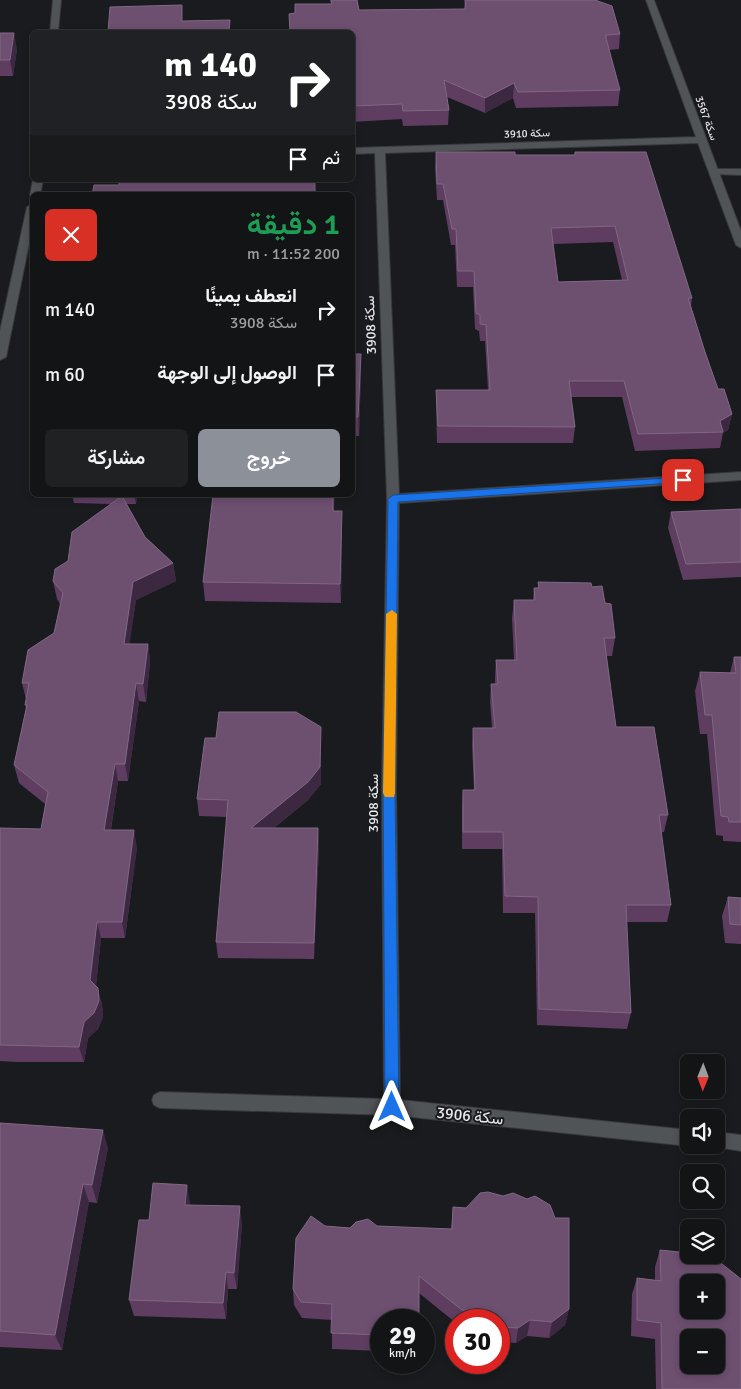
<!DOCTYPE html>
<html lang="ar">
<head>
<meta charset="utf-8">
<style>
	:root { --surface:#131416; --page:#202123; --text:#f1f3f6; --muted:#9d9ea1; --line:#323335; --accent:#8c9099 }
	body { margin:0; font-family:Signika,Vazirmatn,sans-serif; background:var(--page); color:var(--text); direction:rtl; height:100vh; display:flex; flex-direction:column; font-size:19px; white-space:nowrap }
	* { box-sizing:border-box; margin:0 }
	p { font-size:16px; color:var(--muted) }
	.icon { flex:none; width:28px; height:28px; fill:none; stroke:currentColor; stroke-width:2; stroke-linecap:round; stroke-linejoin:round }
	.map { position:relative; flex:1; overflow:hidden; direction:ltr }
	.side { position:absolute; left:30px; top:192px; width:325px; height:305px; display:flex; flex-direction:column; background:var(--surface); border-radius:8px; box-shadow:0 2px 8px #0003,0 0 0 1px var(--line); direction:rtl }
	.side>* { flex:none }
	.guide { position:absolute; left:30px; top:30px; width:325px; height:152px; border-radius:8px; box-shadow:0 2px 8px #0003,0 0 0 1px var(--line); direction:rtl; background:#202124; color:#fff; overflow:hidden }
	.needle { width:32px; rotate:181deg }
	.controls { position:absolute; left:680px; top:1054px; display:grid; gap:10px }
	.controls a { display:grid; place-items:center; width:45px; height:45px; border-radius:8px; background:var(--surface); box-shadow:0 2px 8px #0003,0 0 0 1px var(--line); font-size:25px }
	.speed { position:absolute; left:370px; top:1309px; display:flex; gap:10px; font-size:25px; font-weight:700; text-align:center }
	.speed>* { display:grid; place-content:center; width:65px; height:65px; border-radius:50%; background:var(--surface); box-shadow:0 2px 8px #0003,0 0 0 1px var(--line); line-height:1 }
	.speed small { font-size:12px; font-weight:400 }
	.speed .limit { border:8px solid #d22; background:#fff; color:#111 }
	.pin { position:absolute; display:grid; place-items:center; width:42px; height:42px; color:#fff; margin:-21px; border-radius:10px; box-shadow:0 2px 8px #0006 }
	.me { position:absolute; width:55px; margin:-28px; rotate:0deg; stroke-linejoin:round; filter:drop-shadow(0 0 4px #0008) }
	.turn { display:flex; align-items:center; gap:18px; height:105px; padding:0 15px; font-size:22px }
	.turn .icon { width:65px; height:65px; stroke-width:2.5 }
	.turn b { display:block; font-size:35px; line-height:42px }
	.then { display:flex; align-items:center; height:48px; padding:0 15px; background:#0003; gap:10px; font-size:19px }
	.round { display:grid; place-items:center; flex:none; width:52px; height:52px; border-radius:8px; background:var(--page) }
	.head { display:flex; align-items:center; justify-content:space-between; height:85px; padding:0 15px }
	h1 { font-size:30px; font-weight:600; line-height:38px; color:#1e9e55 }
	.cta { display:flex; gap:10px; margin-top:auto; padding:10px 15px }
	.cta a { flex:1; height:58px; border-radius:8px; background:var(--accent); color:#fff; font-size:20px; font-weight:600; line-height:58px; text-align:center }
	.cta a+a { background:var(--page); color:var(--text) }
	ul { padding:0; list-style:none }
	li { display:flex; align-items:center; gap:15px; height:65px; padding:0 15px }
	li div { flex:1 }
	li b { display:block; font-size:19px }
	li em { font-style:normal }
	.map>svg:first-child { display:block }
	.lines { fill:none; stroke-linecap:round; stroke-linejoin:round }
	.service-casing { stroke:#37383a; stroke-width:2 }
	.minor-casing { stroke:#37383a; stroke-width:2 }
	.service { fill:#515457; fill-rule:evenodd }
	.minor { fill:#515457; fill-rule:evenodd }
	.wall { fill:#5e3d61; fill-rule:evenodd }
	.shaded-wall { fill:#3c2840 }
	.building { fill:#6d4f70; stroke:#806884; fill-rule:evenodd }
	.route { fill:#1a73e8; stroke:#114b97 }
	.slow { fill:#f59e0b }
	.labels { text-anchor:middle; stroke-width:4; stroke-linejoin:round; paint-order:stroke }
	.far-street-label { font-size:11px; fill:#e8e9ec; stroke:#191b1e }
	.street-label { font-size:14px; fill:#e8e9ec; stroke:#191b1e }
	.near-street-label { font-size:16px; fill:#e8e9ec; stroke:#191b1e }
</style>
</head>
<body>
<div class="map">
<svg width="741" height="1389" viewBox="0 0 741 1389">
	<rect width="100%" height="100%" fill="#191b1e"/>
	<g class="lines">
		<defs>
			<path id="service" d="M714,169H741V175L711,174L709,172Z"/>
			<g id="minor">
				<path d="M53,0H61L58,32H50Z"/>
				<path d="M646,0H654L741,231V248L736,245L698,143L385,153L399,494L741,472V480L399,503L396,788L400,1100L689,1130V1145H691L689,1146L392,1115L160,1108L154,1105L152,1100L154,1095L160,1092L384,1099L382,788L387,499L375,153L352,154V148L696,137Z"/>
				<path d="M33,180H43L40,195H32V197L30,195Z"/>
				<path d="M32,204V229L6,357L0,360V331L27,207Z"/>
				<path d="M716,1132L741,1135V1151L710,1146L716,1145Z"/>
			</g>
		</defs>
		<use href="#service" class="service-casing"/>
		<use href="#minor" class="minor-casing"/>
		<use href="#service" class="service"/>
		<use href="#minor" class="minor"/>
	</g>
	<g class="wall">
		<path d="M330,0H357L359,10L464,9L465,0L620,34L619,49L609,50L620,90L618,106L516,108L513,98L485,113L447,97L449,110L448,125L403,126L402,119L352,122V32H290L289,14L295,13L331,4Z"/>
		<path d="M0,33L17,49L13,76H0Z"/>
		<path d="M436,152L515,155H574L575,152L692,298L691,306L705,352L718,389L732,414L728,430L723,433L720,448L635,451L622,397H571L575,427L573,443H437L436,406V390H488L485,341H480L479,331L475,329L473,287H457L455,245H451L443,200H437L435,168ZM613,242L622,280L558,282L553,244Z"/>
		<path d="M352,354L361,373L359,436H352Z"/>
		<path d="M72,495H137L136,504H126L145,537L173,563L176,581L136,600L129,644H148L150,662L146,702L139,701L128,781H118L111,830L137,847L125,938H101L96,986L102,1004L103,1017L98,1029L88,1038L84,1062H16L0,1061V828L41,829L45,804L19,783L14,765L26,708L25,705L26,699L22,683L54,633L60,604L57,599L53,581L111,504L74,503Z"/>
		<path d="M741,509V577L683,580L668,528L671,512Z"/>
		<path d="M334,511L342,530L341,603L205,601L203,582Z"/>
		<path d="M538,582L592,587L605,603L615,638L612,656H606L616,727L668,815L664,832H661L671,905L667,922H626L631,1013L627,1029L537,1025L535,913H503L502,849H462V807L463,790H474L472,745L473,728H492L490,702L491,684H495V677L496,660H514L512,618L514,600H533L534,588H538Z"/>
		<path d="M734,657H741V842L723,841V836L716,835L707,734H700L695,691L700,672L730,673Z"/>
		<path d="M321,727V784L308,800L274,828H318L319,846L314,959L218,958L216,942L227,817L199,816L197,799Z"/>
		<path d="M728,897L741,898V944L725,943L722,916Z"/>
		<path d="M0,1123L108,1148L97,1203L89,1202L62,1350L0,1347Z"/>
		<path d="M190,1202V1205L242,1223L237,1289H228L226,1319L134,1316L129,1300L149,1220Z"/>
		<path d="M453,1207L466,1208L569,1309L565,1325L549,1338L527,1336L516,1343L499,1342V1320H456V1323L419,1293L381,1320V1351L332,1349V1320L302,1318L294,1305L293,1289L325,1226L350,1228L377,1226L451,1229Z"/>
		<path d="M660,1250L741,1389H656L655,1339L631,1336L632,1294L637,1278L655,1280V1267Z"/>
	</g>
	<g class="shaded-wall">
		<path d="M14,33L17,49L13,76L10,60Z"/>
		<path d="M514,83L513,98L485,113V98Z"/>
		<path d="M361,354V373L359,436L358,417Z"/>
		<path d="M732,414L728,430L723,433V432L720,421Z"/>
		<path d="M134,495H137L136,504Z"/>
		<path d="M333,495H335L333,530Z"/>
		<path d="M342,511V530L341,603L340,584Z"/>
		<path d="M173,563L176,581L136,600L127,662L124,644L133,582Z"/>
		<path d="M148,644L150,662L146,702L143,684Z"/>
		<path d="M136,683L139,701L128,781L125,764Z"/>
		<path d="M321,727V784L308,800L253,845L251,828Z"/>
		<path d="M115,764L118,781L108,847L104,830Z"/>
		<path d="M318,828L319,846L314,959V943Z"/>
		<path d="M134,830L137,847L125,938L122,922Z"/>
		<path d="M97,922L101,938L95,996L90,980Z"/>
		<path d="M98,988L102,1004L103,1017L98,1029L88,1038L84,1062L79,1047L84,1022Z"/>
		<path d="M103,1130L108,1148L97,1203L92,1185Z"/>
		<path d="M83,1184L89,1202L62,1350L55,1335Z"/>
		<path d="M187,1185L190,1202L189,1222L185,1205Z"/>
		<path d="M240,1206L242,1223L237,1289L234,1273Z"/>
		<path d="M226,1272L228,1289L226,1319L223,1303Z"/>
		<path d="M569,1309L565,1325L549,1338L552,1322Z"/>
		<path d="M530,1320L527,1336L516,1343L518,1328Z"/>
	</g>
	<g class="building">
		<path d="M331,0H357L359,10L466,9L465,0H595L612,6L620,34L606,35V38L620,90L518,92L514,83L485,98L444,80L449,110L403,111L402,104L352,106V32H290L289,14L295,13V4H332Z"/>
		<path d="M182,5V21L230,20L229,32H108L110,7Z"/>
		<path d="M0,33H14L10,60H0Z"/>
		<path d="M436,152H515V155H575V152H646L692,298H688L705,352L718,389H724L732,414L720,421L723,432L638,434L624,381H569L575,427L438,426L436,390H490L486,325L480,324V315L476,313L474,271H458L456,229H452L443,184H437ZM615,226L628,280L558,282L551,228Z"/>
		<path d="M119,180H315V195H92L94,185H119Z"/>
		<path d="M352,354H361L358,417H352Z"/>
		<path d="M213,495H333V511H342L340,584L203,582Z"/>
		<path d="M122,496L145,537L173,563L133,582L124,644H148L143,684L136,683L125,764H115L104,830H134L122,922H97L90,980L98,988L99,1001L94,1013L84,1022L79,1047L0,1045V828L41,829L48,792L14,765L27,705H25L29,683H22L28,650L54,633L63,593L53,581L55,569L68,561L72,532Z"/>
		<path d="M741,509V562L686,564L671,512Z"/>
		<path d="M538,582L591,583L592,587L602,586L605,603L611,604L615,638H604L616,727H654L668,815H659L671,905H626L631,1013L539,1009L538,897L505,896L503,832H463V790H475L473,728H495L491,684H498L496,660H517L514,600H535L534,588H539Z"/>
		<path d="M734,657H741V822H729L728,817L721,816L712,715H705L700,672L736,673Z"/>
		<path d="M219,712H296L321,727L320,767L308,782L251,828H318L314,943L216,942L228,800L197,799L205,738H216Z"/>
		<path d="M728,897L741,898V925L730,924Z"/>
		<path d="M0,1123L103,1130L92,1185L83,1184L55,1335L0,1331Z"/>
		<path d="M153,1183L187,1185L185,1205L240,1206L234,1273L226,1272L223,1303L129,1300L139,1220H149Z"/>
		<path d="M488,1192L503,1196L513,1193L527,1199L535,1196L550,1205L555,1218H569V1309L552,1322L530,1320L518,1328L499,1327V1320H490L482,1312L462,1310L419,1276V1320H381V1335L331,1333L332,1304L301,1302L293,1289L296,1238L311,1216L325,1226L350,1228L356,1222L368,1219L377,1226L452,1229L453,1207L466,1208L480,1193Z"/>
		<path d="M660,1250L689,1253V1255L712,1256L741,1279V1389H662L661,1323L637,1320V1278L661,1281ZM689,1282H716V1310H689ZM689,1338H716V1365H689Z"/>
	</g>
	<path class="route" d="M683,477L687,478V482L398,502L395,788L399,1107L397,1112L392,1114L387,1112L385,1107L383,788L388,499L393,495Z"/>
	<path class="slow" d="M392,610L397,614L395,793L394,797H385L383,793L386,614Z"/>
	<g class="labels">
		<g class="far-street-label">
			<text transform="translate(707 118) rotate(70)" y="4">سكة 3567</text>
			<text transform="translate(527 133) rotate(-2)" y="4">سكة 3910</text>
		</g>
		<g class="street-label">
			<text transform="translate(370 325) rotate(-92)" y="5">سكة 3908</text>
			<text transform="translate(373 803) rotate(-90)" y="5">سكة 3908</text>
		</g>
		<g class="near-street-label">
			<text transform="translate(470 1115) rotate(6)" y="6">سكة 3906</text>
		</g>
	</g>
</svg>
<div class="controls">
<a><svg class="needle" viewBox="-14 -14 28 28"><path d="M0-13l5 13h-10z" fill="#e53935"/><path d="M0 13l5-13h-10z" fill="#9d9ea1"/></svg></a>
<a><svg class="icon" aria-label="sound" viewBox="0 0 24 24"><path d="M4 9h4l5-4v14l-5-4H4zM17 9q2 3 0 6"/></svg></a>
<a><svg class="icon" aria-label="search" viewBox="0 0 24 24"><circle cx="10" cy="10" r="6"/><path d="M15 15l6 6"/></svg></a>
<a><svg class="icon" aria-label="layers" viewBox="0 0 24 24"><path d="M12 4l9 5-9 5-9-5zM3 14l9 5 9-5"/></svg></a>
<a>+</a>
<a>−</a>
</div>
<div class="speed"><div>29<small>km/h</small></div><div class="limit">30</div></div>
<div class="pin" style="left:683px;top:480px;background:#d93025"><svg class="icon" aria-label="arrive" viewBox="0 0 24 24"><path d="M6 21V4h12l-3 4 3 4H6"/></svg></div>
<svg class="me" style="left:392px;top:1107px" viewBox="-20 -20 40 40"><path d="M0-17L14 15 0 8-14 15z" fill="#1a73e8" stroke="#fff" stroke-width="4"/></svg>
<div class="guide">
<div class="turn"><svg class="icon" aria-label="right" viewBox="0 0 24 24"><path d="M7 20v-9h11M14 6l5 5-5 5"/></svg><div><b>140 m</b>سكة 3908</div></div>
<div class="then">ثم<svg class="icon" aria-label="arrive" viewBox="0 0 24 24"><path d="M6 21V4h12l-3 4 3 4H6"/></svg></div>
</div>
<section class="side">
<div class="head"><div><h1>1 دقيقة</h1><p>200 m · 11:52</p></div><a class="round" style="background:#d93025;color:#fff"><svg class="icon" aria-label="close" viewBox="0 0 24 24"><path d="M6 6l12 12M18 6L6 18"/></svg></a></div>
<ul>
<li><svg class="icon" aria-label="right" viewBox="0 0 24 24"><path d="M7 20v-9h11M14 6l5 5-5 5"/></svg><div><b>انعطف يمينًا</b><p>سكة 3908</p></div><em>140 m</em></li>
<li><svg class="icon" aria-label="arrive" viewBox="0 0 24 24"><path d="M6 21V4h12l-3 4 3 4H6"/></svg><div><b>الوصول إلى الوجهة</b></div><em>60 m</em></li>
</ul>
<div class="cta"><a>خروج</a><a>مشاركة</a></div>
</section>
</div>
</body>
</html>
